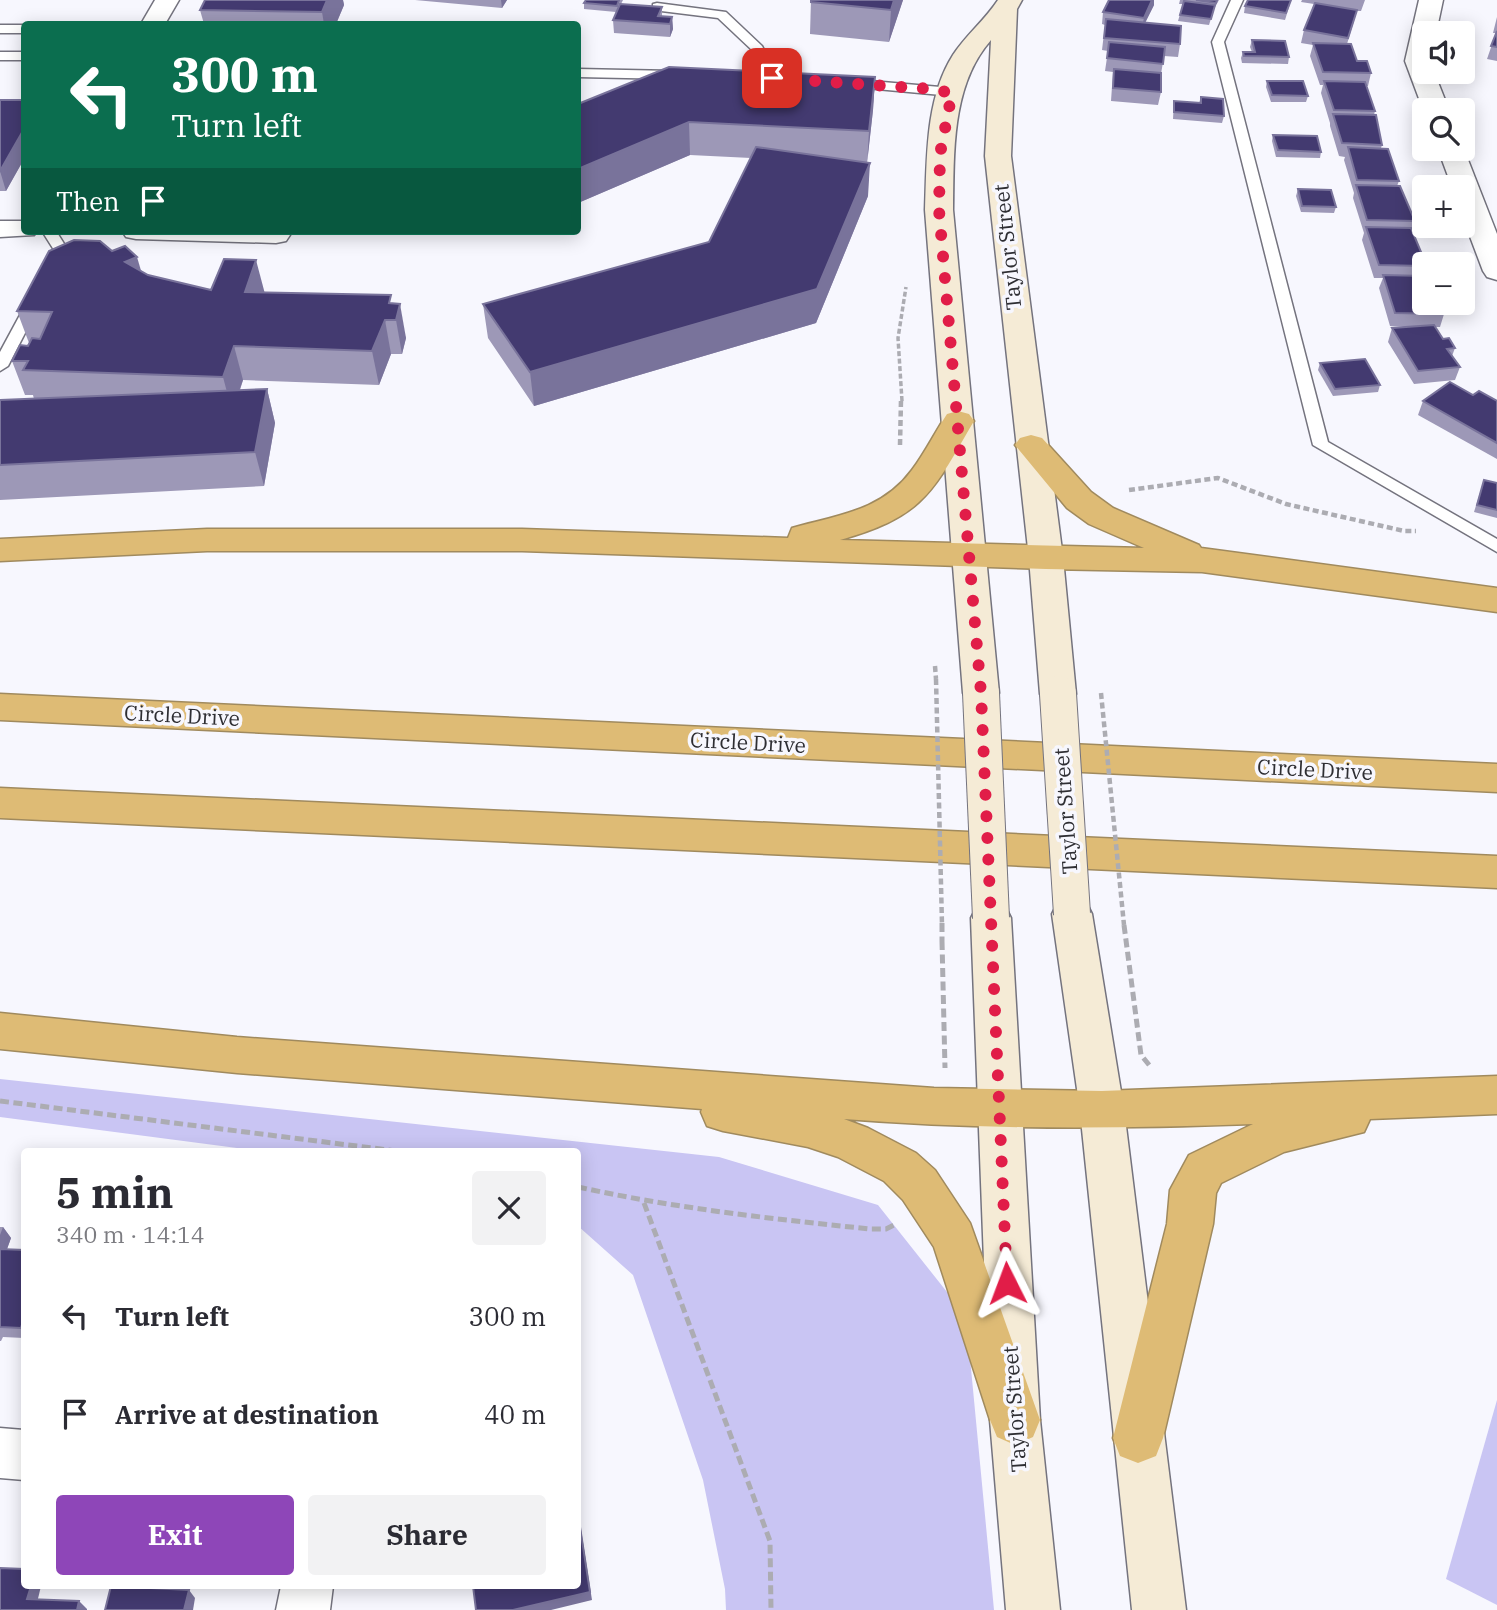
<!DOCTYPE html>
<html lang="en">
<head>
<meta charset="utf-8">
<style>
	:root { --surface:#fff; --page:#f2f2f3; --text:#2b2b33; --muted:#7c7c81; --accent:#8e46b8 }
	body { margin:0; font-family:"IBM Plex Serif",serif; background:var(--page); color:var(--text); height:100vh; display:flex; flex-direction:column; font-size:26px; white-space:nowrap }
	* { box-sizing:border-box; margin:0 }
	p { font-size:23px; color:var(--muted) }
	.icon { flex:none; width:38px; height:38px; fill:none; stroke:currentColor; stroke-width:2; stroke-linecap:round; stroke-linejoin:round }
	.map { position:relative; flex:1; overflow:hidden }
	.side { position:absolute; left:21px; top:1148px; width:560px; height:441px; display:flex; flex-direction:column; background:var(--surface); border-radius:7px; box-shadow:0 4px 18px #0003 }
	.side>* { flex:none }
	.hud { position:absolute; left:21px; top:21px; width:560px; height:214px; border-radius:7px; box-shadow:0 4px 18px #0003; background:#0b6e4f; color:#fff; overflow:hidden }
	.fabs { position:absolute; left:1412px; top:21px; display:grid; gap:14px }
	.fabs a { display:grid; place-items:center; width:63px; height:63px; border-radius:7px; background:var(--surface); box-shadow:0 4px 18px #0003; font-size:35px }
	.pin { position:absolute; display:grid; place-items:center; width:60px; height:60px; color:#fff; margin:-30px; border-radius:14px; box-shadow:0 4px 10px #0006 }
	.me { position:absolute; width:77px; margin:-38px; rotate:357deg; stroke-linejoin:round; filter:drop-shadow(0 0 5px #0008) }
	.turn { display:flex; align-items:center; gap:24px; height:147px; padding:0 35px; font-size:32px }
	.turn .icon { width:91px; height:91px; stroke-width:2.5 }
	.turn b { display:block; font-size:49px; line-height:60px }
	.then { display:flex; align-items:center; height:66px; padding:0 35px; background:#0003; gap:14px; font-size:26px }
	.round { display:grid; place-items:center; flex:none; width:74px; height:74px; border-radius:7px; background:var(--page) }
	.headline { display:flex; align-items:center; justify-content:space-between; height:119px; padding:0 35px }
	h1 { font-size:42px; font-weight:700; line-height:52px }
	.action { display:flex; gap:14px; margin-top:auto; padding:14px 35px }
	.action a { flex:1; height:80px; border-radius:7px; background:var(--accent); color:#fff; font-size:28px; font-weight:700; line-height:80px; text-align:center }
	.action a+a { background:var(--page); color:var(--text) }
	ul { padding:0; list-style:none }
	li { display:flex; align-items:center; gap:21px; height:98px; padding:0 35px }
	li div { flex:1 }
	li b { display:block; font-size:26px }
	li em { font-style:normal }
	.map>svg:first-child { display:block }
	.green { fill:#c9c5f3 }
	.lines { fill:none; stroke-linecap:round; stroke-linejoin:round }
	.lane-casing { stroke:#74737e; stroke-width:3 }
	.street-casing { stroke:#74737e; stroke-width:3 }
	.secondary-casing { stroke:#74737e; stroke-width:3 }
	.highway-casing { stroke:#a08a5e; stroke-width:3 }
	.path-far2 { stroke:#acacb2; stroke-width:3.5; stroke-dasharray:5 2.5; stroke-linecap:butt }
	.path-far1 { stroke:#acacb2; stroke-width:4.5; stroke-dasharray:6 3.5; stroke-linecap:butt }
	.path { stroke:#acacb2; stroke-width:5; stroke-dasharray:9 4.5; stroke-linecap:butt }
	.lane { fill:#fff; fill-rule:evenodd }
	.street { fill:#fff; fill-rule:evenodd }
	.secondary { fill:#f5ebd6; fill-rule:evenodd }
	.highway { fill:#debb75; fill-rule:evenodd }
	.secondary-bridge-casing { stroke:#74737e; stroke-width:38; stroke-linecap:butt }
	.path-bridge-far1 { stroke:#acacb2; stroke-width:4.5; stroke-dasharray:6 3.5; stroke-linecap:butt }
	.path-bridge { stroke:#acacb2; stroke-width:5; stroke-dasharray:9 4.5; stroke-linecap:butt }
	.secondary-bridge { stroke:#f5ebd6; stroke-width:36 }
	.wall { fill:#9d98b7 }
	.shaded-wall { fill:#79739b }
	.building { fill:#433a70; stroke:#79739b; stroke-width:2 }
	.route { stroke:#e11d48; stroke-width:12; stroke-dasharray:0 21.6 }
	.labels { text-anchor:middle; stroke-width:7; stroke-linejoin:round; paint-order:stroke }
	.street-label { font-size:21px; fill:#2e2e33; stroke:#f7f7fe }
</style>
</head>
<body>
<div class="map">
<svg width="1497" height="1610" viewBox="0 0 1497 1610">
	<rect width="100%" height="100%" fill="#f7f7fe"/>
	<g class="green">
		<path d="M0,1079L719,1157L878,1205L966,1316L994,1610H726L725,1589L703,1480L633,1275L578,1226V1152L259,1151L0,1117Z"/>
		<path d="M1497,1400V1605L1446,1579Z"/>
	</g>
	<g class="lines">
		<defs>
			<g id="lane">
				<path d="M1231,0H1243L1224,42L1328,442L1497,539V552L1313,445L1212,42Z"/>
				<path d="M657,3L726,12L762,46L778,78L776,81H768L753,51L718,18L653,10V4Z"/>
				<rect x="0" y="25" width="24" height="8"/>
				<rect x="0" y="52" width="24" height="8"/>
				<path d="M578,69L674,71L680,75L674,79L578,77Z"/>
				<path d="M848,79L952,88L958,92L952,96L844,86L842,83Z"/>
				<path d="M42,231H56L68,250L56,272L51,273L44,269L54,250Z"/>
				<path d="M34,298L41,302L8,366L0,371V352L27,302Z"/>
			</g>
			<g id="street">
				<path d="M155,0H179L165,24H141Z"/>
				<path d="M1419,0H1443L1436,33H1424V72H1434L1449,110L1424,112L1405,61Z"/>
				<path d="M1463,147L1497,234V280L1487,277L1483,271L1463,218V187H1452L1438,149Z"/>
				<path d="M0,221H24V231H37L34,235L0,237Z"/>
				<path d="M122,231H287L290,235L286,241L276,243L136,239L126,237Z"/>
				<path d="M0,1428L24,1430V1480L0,1478Z"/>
				<path d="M281,1586H333L330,1610H276Z"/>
			</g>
			<g id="secondary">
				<path d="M998,0H1022L1017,9L1011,156L1063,558L1076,694L1071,703L1058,707L1045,703L1040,694L1029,558L985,156L991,40C951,85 954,153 953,210L999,693L994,702L981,706L968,702L963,693L925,210C927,160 925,99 953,55C966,35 985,20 998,0Z"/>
				<path d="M1072,898L1086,902L1092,914L1124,1110L1186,1610H1132L1080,1110L1052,914L1058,902Z"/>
				<path d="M991,902L1005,906L1011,918L1040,1420L1060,1610H1006L990,1420L971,918L977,906Z"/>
			</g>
			<g id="highway">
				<path d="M958,411L969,414L974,421C932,493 924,516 840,540L1144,548L1089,524L1067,508L1015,445L1020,438L1031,435L1042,438L1091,492L1113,508L1199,545L1201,548L1497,588V612L1202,572L1046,569L522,551H207L0,561V539L207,529H522L788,538L792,528C838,515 882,511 912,470C925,453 935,432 947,414Z"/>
				<path d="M0,694L1497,764V792L0,720Z"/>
				<path d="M0,788L1497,856V888L0,818Z"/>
				<path d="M0,1013L237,1037L934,1088L1102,1091L1497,1076V1114L1370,1119L1364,1132L1284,1152L1221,1183L1216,1193L1213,1224L1163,1438L1156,1456L1138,1463L1120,1456L1113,1438L1167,1224L1170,1190L1189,1155L1253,1124C1116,1129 981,1130 844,1119L868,1128L916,1153L935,1170L970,1223L1040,1420L1033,1437L1015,1445L997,1437L990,1420L934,1247L903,1200L884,1181L838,1157L808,1147L723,1131L707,1126L701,1112L702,1109L237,1073L0,1049Z"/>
			</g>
		</defs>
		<use href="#lane" class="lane-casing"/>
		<use href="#street" class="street-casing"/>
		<use href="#secondary" class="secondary-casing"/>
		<use href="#highway" class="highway-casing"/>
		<path class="path-far2" d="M902,401L898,338L906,287"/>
		<g class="path-far1">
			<path d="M900,445L901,400"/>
			<path d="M1129,490L1218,478L1286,504L1404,531H1416"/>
			<path d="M935,666L936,679"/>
		</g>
		<g class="path">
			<path d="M1124,925L1141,1055L1150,1066"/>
			<path d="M942,941L945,1068"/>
			<path d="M0,1101L404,1152"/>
			<path d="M578,1187C674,1208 772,1219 870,1229H886L894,1225"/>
			<path d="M644,1203L770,1541L771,1610"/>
		</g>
		<use href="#lane" class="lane"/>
		<use href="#street" class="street"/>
		<use href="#secondary" class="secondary"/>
		<use href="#highway" class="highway"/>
		<defs>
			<g id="secondary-bridge">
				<path d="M981,693L991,918"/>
				<path d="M1058,694L1072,914"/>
			</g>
		</defs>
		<use href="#secondary-bridge" class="secondary-bridge-casing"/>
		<g class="path-bridge-far1">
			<path d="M936,679L942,925"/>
			<path d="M1101,693L1124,925"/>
		</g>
		<path class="path-bridge" d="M942,923V941"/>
		<use href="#secondary-bridge" class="secondary-bridge"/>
	</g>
	<g class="wall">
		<path d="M205,0H343L344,5L336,24H204L200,10Z"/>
		<path d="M415,0H507L502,8Z"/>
		<path d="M586,0H623L621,4L662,7V16L672,17L673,29L670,37L614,33L613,20L616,12L584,9V3Z"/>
		<path d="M811,0H903L889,42L810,34Z"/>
		<path d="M1180,0H1219L1214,9L1209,25L1178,21L1183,4H1179Z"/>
		<path d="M1302,0H1365L1361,11H1357L1347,44L1357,61L1371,73L1368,86H1366L1375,111L1374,115L1382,145L1381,148L1399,181L1397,186L1415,221L1412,230L1424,264V272L1423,276L1444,314L1440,327H1435L1443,339L1455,348L1452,356L1460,367L1455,380L1414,384L1388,342L1392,328L1411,327L1390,326L1379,288L1383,278H1374L1362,240L1364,233L1353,198L1354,193L1344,160L1345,157L1339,156L1330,126V123L1321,93L1323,85H1320L1310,56L1313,45L1301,43L1304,30L1314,4L1301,2Z"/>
		<path d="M1290,4L1285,20L1244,13L1245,6Z"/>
		<path d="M1154,5L1145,23L1180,44L1178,57L1164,56L1161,74V92L1158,105L1111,101L1113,72L1105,71L1108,51L1102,50L1105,25L1102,24L1103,12Z"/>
		<path d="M1497,17V61L1487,59L1496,33H1493Z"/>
		<path d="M1252,40L1289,57L1288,64L1242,63L1241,58L1243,52H1252L1250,47Z"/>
		<path d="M875,77L873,110L867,162L868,196L816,323L534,406L488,338L483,304L709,242L751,158L690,155L578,203V104Z"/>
		<path d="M1267,81L1308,96L1306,102H1271L1266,87Z"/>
		<path d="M1201,97L1224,116L1222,123L1173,119L1174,101L1199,103Z"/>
		<path d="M0,100H24V159L6,191H0Z"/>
		<path d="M1273,135L1321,152L1320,158L1276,157L1272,141Z"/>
		<path d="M1298,189L1336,207L1334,213L1301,212L1296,196Z"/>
		<path d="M112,251L148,275L211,290L264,292L393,304L406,338L402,354H391L379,385L243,380L240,390L267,389L275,423L264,486L0,500V400L34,399L33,395H25L12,361L29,343L17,311Z"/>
		<path d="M1320,363L1380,385L1378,392L1333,396L1318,370Z"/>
		<path d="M1473,395L1497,401V459L1418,415L1423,401Z"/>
		<path d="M1484,480L1497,483V518L1474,512Z"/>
		<path d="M0,1227H3L11,1238L7,1249L24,1250V1338L3,1337L1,1341H0Z"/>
	</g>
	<g class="shaded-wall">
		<path d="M327,0H343L344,5L336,24H324L322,12Z"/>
		<path d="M501,0H507L502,8Z"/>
		<path d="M894,0H903L889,42L891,10Z"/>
		<path d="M1152,0H1154V5L1141,31L1144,18Z"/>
		<path d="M672,17L673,29L670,37V24Z"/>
		<path d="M875,77L873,110L867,164L869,131Z"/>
		<path d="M689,122L690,155L578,203V169Z"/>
		<path d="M24,129V159L6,191L0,171Z"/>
		<path d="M870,163L868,196L816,323L534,406L530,372Z"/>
		<path d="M137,257L147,291L125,262Z"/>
		<path d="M256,260L265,294L245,292Z"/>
		<path d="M400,304L406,338L402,354L396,320Z"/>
		<path d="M385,320L391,354L379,385L372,351Z"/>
		<path d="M234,346L243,380L232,411L223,377Z"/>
		<path d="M267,389L275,423L264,486L255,452Z"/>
		<path d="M3,1227L11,1238L3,1260L0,1256V1235Z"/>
		<path d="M578,1510L592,1600L551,1610H513L578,1514Z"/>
		<path d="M31,1586H41L36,1607L27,1599Z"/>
		<path d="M189,1590L195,1598L193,1610H184Z"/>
		<path d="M79,1601L87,1609V1610H77Z"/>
	</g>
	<g class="building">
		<path d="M205,0H327L322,12L200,10Z"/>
		<path d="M586,0H619L617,6L584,3Z"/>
		<path d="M811,0H894L891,10L811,2Z"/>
		<path d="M1109,0H1152L1144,18L1103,12Z"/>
		<path d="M1196,0H1217L1216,3Z"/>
		<path d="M1248,0H1291L1286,13L1245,6Z"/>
		<path d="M1184,1L1215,5L1211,19L1180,15Z"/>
		<path d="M1315,3L1357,10L1348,38L1304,30Z"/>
		<path d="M620,4L662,7L658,16L672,17L670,24L613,20Z"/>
		<path d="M1106,19L1181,26L1180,44L1104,38Z"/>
		<path d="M1497,31V47L1491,46Z"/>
		<path d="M1252,40L1285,41L1289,57L1244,56L1243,52H1255Z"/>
		<path d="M1109,42L1165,47L1163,64L1107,58Z"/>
		<path d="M1313,43L1351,44L1357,61H1367L1371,73L1323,72Z"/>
		<path d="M669,67L875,77L869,131L689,122L578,169V104Z"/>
		<path d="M1114,69L1161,73V92L1113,88Z"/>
		<path d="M1267,81H1303L1308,96L1272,95Z"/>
		<path d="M1324,81L1365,82L1375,111L1334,110Z"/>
		<path d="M1201,97L1223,99L1224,116L1174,112V101L1201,103Z"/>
		<path d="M0,100H24V129L0,171Z"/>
		<path d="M1333,114L1376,115L1382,145L1342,143Z"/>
		<path d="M1273,135L1317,136L1321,152L1278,150Z"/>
		<path d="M756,147L870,163L817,289L530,372L483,304L709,242Z"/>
		<path d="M1348,147L1388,149L1399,181L1357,180Z"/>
		<path d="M1356,185L1400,186L1415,221L1367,220Z"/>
		<path d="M1298,189L1331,190L1336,207L1302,206Z"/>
		<path d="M1366,227L1411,228L1426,264H1424V266L1379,265Z"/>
		<path d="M74,240L100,241L112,251L125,246L137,257L125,262L148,275L211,290L224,259L256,260L245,292L391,295L389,303L400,304L396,320H385L372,351L234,346L223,377L23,370L28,361H12L20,345L28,346L32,338L40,339L52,312L17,311L49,251Z"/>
		<path d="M1383,275L1424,276V303H1440L1444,314L1395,313Z"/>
		<path d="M1434,325L1443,339L1449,338L1455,348L1447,349L1460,367L1418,371L1392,328Z"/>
		<path d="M1365,359L1380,385L1335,389L1320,363Z"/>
		<path d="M1450,382L1473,395L1479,391L1497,401V443L1423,401Z"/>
		<path d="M267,389L255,452L0,465V400Z"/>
		<path d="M1484,480L1497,483V510L1477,505Z"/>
		<path d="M0,1249L24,1250V1318L21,1328L0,1327Z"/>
		<path d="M578,1514L590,1592L513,1610H476L473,1586H578Z"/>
		<path d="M0,1568L24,1569V1586H31L27,1599L79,1601L77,1610H0Z"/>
		<path d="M111,1586L189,1590L184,1610H105Z"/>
	</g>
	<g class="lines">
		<path class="route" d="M772,78L932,89L952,93L940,154L939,210L981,693L1007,1283"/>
	</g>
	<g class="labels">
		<g class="street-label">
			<text transform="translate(1008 247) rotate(-96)" y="7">Taylor Street</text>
			<text transform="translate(182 716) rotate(3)" y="7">Circle Drive</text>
			<text transform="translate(748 743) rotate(3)" y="7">Circle Drive</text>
			<text transform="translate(1315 770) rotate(3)" y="7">Circle Drive</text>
			<text transform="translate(1066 811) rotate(-94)" y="7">Taylor Street</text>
			<text transform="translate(1015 1409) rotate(-94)" y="7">Taylor Street</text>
		</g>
	</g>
</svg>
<div class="fabs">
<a><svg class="icon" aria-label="sound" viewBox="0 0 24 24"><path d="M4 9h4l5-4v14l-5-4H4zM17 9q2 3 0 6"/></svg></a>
<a><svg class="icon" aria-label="search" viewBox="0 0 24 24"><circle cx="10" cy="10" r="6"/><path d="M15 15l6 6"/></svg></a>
<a>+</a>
<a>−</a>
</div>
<div class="pin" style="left:772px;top:78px;background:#d93025"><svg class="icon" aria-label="arrive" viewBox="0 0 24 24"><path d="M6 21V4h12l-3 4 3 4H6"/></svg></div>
<svg class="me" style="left:1007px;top:1283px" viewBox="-20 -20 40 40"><path d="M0-17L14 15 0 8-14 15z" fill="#e11d48" stroke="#fff" stroke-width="4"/></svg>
<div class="hud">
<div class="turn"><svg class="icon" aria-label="left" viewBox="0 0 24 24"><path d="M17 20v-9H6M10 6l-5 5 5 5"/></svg><div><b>300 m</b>Turn left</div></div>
<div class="then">Then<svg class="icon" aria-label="arrive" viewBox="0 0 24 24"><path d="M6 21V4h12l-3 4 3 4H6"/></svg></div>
</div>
<section class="side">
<div class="headline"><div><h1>5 min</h1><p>340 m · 14:14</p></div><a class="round"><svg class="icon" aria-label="close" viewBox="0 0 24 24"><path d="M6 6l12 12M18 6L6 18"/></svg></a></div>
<ul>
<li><svg class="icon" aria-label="left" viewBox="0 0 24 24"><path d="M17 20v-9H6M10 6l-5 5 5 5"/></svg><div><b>Turn left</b></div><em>300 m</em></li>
<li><svg class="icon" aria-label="arrive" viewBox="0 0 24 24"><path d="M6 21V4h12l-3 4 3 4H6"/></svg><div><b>Arrive at destination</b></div><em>40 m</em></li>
</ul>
<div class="action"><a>Exit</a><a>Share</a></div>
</section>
</div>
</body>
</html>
